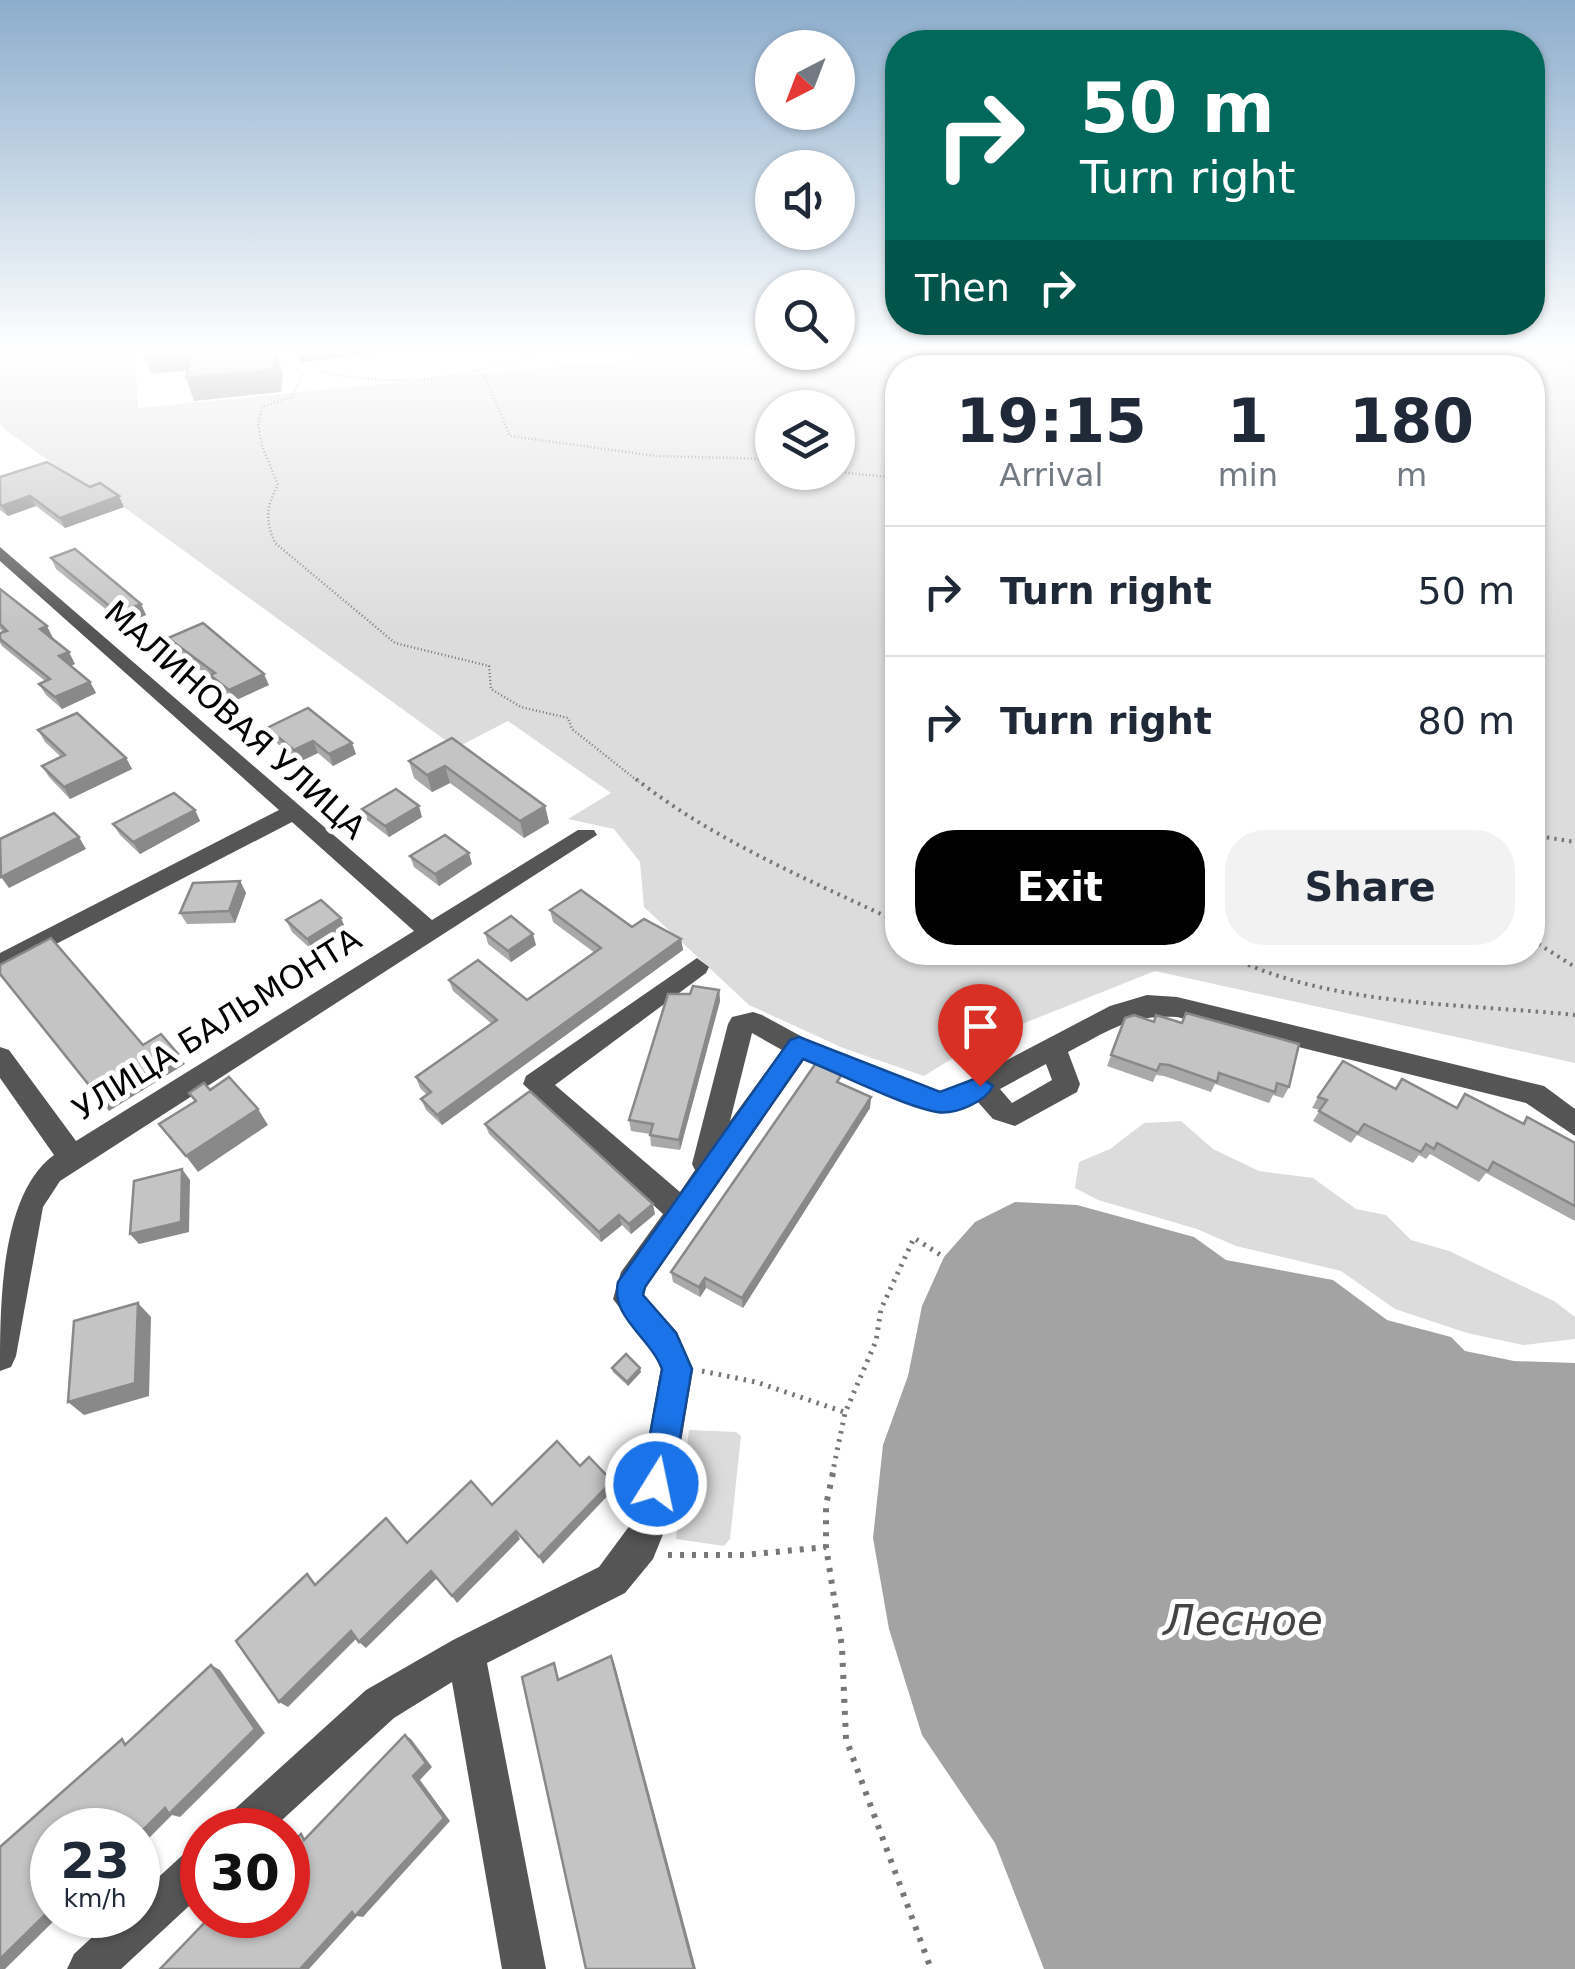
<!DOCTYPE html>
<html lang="en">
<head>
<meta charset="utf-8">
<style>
	:root { --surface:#fff; --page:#f2f2f3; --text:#1f2937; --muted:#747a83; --line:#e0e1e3; --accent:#000 }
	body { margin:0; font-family:"DejaVu Sans",sans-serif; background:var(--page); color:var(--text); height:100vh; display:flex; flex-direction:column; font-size:38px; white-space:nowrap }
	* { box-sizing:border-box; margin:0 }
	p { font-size:32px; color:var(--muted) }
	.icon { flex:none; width:55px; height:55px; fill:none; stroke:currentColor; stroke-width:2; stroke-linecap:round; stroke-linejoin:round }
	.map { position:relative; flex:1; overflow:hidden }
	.side { position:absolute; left:885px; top:355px; width:660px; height:610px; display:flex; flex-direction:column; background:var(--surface); border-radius:40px; box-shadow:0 2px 8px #0004 }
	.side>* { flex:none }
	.top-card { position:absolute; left:885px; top:30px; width:660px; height:305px; border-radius:40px; box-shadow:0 2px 8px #0004; background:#00695c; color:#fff; overflow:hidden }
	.needle { width:65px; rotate:222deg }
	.tools { position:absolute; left:755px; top:30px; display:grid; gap:20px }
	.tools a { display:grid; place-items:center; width:100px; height:100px; border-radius:50%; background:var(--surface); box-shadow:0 2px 8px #0004; font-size:50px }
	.speed { position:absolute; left:30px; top:1808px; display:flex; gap:20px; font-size:50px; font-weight:700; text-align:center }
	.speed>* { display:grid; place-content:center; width:130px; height:130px; border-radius:50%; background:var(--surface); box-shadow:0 2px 8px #0004; line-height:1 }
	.speed small { font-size:25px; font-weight:400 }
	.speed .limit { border:15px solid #d22; background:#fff; color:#111 }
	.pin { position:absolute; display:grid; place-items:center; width:85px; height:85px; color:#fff; margin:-102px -42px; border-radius:50% 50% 50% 0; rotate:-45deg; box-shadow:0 0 10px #0007 }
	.pin .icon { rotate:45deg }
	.me { position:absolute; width:110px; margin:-55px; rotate:10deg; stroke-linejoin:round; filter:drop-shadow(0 0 8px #0008) }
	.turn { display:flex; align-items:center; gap:35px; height:210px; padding:0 30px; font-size:45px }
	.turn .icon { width:130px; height:130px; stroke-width:2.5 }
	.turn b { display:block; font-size:70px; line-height:85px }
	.then { display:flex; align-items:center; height:95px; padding:0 30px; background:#0003; gap:20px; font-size:38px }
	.eta { display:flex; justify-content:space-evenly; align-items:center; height:170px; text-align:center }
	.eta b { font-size:60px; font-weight:700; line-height:70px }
	.button { display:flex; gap:20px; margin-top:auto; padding:20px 30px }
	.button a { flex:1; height:115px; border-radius:40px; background:var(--accent); color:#fff; font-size:40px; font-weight:700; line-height:115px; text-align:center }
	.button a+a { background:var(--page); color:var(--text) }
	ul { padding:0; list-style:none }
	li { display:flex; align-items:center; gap:30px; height:130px; padding:0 30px; border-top:2px solid var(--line) }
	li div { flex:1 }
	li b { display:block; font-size:38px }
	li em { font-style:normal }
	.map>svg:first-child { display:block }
	.green { fill:#dcdcdc; fill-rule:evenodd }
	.water { fill:#a3a3a3 }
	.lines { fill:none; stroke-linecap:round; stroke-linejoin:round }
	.path-far3 { stroke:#777; stroke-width:2.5; stroke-dasharray:1 2.5; stroke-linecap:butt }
	.path-far2 { stroke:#777; stroke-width:4; stroke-dasharray:2.5 5; stroke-linecap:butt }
	.path-far1 { stroke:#777; stroke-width:5; stroke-dasharray:2.5 6; stroke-linecap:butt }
	.path { stroke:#777; stroke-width:6; stroke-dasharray:4 8; stroke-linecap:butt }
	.minor { fill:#555; fill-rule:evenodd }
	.wall { fill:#a9a9a9 }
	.shaded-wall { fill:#898989 }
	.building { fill:#c4c4c4; stroke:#898989; stroke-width:2.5 }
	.route { fill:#1a73e8; stroke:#114b97; stroke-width:2.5 }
	.labels { text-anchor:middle; stroke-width:10; stroke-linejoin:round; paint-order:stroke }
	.street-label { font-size:32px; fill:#000; stroke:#fff }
	.near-water-label { font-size:42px; font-style:italic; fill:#444; stroke:#fff }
</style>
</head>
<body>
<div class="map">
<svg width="1575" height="1969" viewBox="0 0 1575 1969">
	<rect width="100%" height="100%" fill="#fff"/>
	<g class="green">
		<path d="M0,352H135L138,408L656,357L662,352H1575V1063L1155,971L982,1040L924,1076L843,1048L749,1005L644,907L640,862L614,829L568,819L611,793L508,721L456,748L99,489L92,491L8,432L0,424ZM898,368H1532V952H898ZM772,408H838V472H772Z"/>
		<path d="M1181,1121L1213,1149L1259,1171L1313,1178L1356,1209L1386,1215L1411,1240L1449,1251L1554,1301L1575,1317V1339L1523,1345L1467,1333L1395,1309L1341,1271L1236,1246L1197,1229L1098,1200L1075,1188L1079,1162L1110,1149L1144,1123Z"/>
		<path d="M689,1430L736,1432L741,1436L730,1539L724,1546L676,1539Z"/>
	</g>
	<path class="water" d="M1015,1202L1077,1205L1194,1237L1226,1260L1333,1280L1387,1320L1451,1337L1465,1351L1514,1361L1575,1363V1969H1044L995,1843L922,1735L889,1629L873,1538L883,1445L908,1376L922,1306L944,1257L975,1222Z"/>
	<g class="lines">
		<g class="path-far3">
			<path d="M946,368L954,352"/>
			<path d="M323,372C399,389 471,377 543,352"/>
			<path d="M478,372L485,377L510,436L656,456L772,459"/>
			<path d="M303,375L291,397L262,407L258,424L262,446L278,485C266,507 265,520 275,543L395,643L489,666L491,689L521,707L568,718L572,729L639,782"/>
			<path d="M898,415V421"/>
			<path d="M838,472L898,478"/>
		</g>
		<g class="path-far2">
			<path d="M636,779C715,841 807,879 898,922"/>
			<path d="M1532,835L1575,842"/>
			<path d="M1532,940L1575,967"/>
			<path d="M1221,952C1325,1007 1460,1003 1575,1015"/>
		</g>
		<g class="path-far1">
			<path d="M702,1371L756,1382L844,1412"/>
			<path d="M832,1475L845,1413L876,1341L881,1309L914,1238L944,1257"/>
		</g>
		<g class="path">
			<path d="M833,1473L826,1505V1547L842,1647L846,1739L931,1969"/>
			<path d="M668,1555H744L826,1547"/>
		</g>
		<g class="minor">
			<path d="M294,352H386L302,362Z"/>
			<path d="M0,547L432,920L578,830H594L597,835L60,1181L43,1207L16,1356L11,1367L0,1371C0,1306 0,1194 54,1155L0,1078V1047L9,1050L76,1141L414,931L292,822L0,973V953L279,810L0,561Z"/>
			<path d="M697,958L709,967L706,973L555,1085L680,1192L695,1170L692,1164L728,1024L732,1017L753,1012L762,1015L808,1040L940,1091L950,1090L1110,1006L1147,995L1177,997L1544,1086L1575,1109V1136L1526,1103L1177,1017C1130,1014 1108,1031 1068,1052L1080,1084L1077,1092L1015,1126L993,1119L977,1101L954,1112L939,1113L804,1060L646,1287L644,1295L677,1332L693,1369L668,1522L653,1559L625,1593L487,1663L546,1969H502L452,1682L394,1718L271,1830H221L227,1816L366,1690L453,1640L599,1567L633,1521L661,1369L654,1353L613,1299L621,1272L663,1214L523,1084L526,1076ZM752,1033L782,1050L730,1121ZM1046,1064L1052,1080L1012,1103L1000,1089Z"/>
			<path d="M202,1845V1894L121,1969H67L74,1954L116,1915H138V1896L187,1851Z"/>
		</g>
	</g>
	<g class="wall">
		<path d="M0,477L124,507L65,528L36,506L8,516L0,510Z"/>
		<path d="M51,558L141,604L146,615L124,624L56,569Z"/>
		<path d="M0,589L53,638H51L75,664L70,666L90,682L96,693L62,709L46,695L39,684L45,681L2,646L0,643V633L3,632L0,629Z"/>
		<path d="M168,638L269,685L234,701L215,687L212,679L173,649Z"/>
		<path d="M267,728L356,754L333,766L318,753L299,762L272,739Z"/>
		<path d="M38,730L126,758L132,769L70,799L49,777L42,766L61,757L45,742Z"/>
		<path d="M452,738L545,806L549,823L524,838L450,783L432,792L414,778L409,761Z"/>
		<path d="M362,809L422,817L389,837L367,820Z"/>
		<path d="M195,810L200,821L140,854L120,835L113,824Z"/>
		<path d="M410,856L472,864L439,886L414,867Z"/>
		<path d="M240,881L246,893L235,923L187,924L180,913Z"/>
		<path d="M550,910L681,939L683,950L442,1125L426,1110L421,1099L427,1095L420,1088L416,1077L492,1024L453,991L449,980L527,1000L595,953L553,922Z"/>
		<path d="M341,918L346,930L312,950L292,932L286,920Z"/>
		<path d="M485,933L536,945L511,962L488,944Z"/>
		<path d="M719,990L720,1001L680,1150L651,1146L650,1134L631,1131L629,1120L690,994Z"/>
		<path d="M1186,1013L1289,1087L1283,1098L1273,1095L1269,1103L1215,1084L1211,1092L1164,1076L1156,1075L1153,1082L1107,1066L1125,1018L1182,1023Z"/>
		<path d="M841,1084L871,1097L870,1108L743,1308L706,1288L700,1297L673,1282L671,1272Z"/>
		<path d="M1396,1089L1456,1108L1465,1094L1522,1123L1527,1117L1575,1143V1221L1486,1173L1479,1182L1430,1154L1426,1159L1419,1155L1413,1163L1357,1135L1351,1143L1313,1121L1320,1110L1312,1108L1318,1097Z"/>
		<path d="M485,1124L655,1214L631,1234L622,1225L601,1242L489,1134Z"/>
		<path d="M612,1368L641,1372L628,1386L613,1372Z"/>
	</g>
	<g class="shaded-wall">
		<path d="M143,352H196L202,369L151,374Z"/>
		<path d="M256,352H276L283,374L281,392L194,401L186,378Z"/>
		<path d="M30,496L36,506L8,516L2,506Z"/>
		<path d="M119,496L124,507L65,528L60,518Z"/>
		<path d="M141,604L146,615L124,624L118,613Z"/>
		<path d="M47,626L53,638L46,640L40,629Z"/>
		<path d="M69,652L75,664L65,668L59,656Z"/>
		<path d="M264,674L269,685L234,701L229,690Z"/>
		<path d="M90,682L96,693L62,709L55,697Z"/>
		<path d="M313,741L318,753L299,762L294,750Z"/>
		<path d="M352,743L356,754L333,766L329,754Z"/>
		<path d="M126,758L132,769L70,799L64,787Z"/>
		<path d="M445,766L450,783L432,792L427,775Z"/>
		<path d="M419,806L422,817L389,837L385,826Z"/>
		<path d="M545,806L549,823L524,838L520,821Z"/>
		<path d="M195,810L200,821L140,854L133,842Z"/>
		<path d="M79,837L86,849L9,888L1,877Z"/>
		<path d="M469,853L472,864L439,886L435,874Z"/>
		<path d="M240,881L246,893L235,923L229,911Z"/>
		<path d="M341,918L346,930L312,950L307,939Z"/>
		<path d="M533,934L536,945L511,962L508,951Z"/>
		<path d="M681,939L683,950L442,1125L437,1115Z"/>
		<path d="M719,990L720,1001L680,1150L679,1140Z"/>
		<path d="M178,1054L185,1064L109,1111L101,1100Z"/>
		<path d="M871,1097L870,1108L743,1308L742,1298Z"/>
		<path d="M258,1109L268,1125L198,1172L186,1156Z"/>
		<path d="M182,1169L190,1180L189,1232L139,1244L130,1234Z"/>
		<path d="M653,1204L655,1214L631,1234L629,1224Z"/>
		<path d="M619,1215L622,1225L601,1242L599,1232Z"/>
		<path d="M705,1278L706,1288L700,1297L699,1287Z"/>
		<path d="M138,1303L151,1317L149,1396L84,1415L68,1402Z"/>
		<path d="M640,1368L641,1372L628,1386L627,1382Z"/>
		<path d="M612,1481L614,1489L543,1564L539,1557Z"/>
		<path d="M516,1531L520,1539L457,1603L452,1596Z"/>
		<path d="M431,1571L437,1578L366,1648L359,1642Z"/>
		<path d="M351,1631L358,1637L288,1707L279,1702Z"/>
		<path d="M611,1656L614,1662L696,1969H694Z"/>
		<path d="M211,1665L220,1670L265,1733L180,1817L172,1815L138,1849V1835Z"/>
		<path d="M405,1735L411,1739L432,1767L420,1780L450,1821L363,1917L357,1916L309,1969H300L413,1776Z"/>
		<path d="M52,1908V1915H60L5,1969H0V1959Z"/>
	</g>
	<g class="building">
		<path d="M192,352L256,353L276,352L273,370L186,378Z"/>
		<path d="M47,462L90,487L100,483L119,496L60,518L30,496L2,506L0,504V477Z"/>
		<path d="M75,549L141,604L118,613L51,558Z"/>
		<path d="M0,589L47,626L40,629L69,652L59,656L90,682L55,697L39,684L50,679L0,639V633L7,631L0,624Z"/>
		<path d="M203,623L264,674L229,690L210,675L215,673L168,638Z"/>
		<path d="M308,708L352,743L329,754L313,741L294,750L267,728Z"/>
		<path d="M77,713L126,758L64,787L42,766L65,755L38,730Z"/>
		<path d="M452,738L545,806L520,821L445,766L427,775L409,761Z"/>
		<path d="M396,789L419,806L385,826L362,809Z"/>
		<path d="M174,793L195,810L133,842L113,824Z"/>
		<path d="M54,813L79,837L1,877L0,839Z"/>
		<path d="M445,835L469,853L435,874L410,856Z"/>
		<path d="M240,881L229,911L180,913L193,883Z"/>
		<path d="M581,890L632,927L644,919L681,939L437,1115L421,1099L431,1092L416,1077L497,1020L449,980L478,960L527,1000L601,948L550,910Z"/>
		<path d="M321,900L341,918L307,939L286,920Z"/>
		<path d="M511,916L533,934L508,951L485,933Z"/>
		<path d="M51,938L143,1045L161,1034L178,1054L101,1100L0,974V965Z"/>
		<path d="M693,986L719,990L679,1140L650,1135L653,1124L629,1120L668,994H690Z"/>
		<path d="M1186,1013L1299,1044L1289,1087L1277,1083L1275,1092L1219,1073L1217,1082L1169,1065L1160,1064L1157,1071L1111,1055L1125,1018L1134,1015L1154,1022L1156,1015L1182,1023Z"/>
		<path d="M1343,1061L1396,1089L1402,1079L1457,1108L1465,1094L1524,1124L1527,1117L1575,1143V1206L1493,1162L1488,1171L1437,1143L1434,1149L1426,1144L1421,1152L1364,1124L1358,1133L1319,1111L1327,1100L1318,1097Z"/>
		<path d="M816,1063L842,1074L837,1082L871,1097L742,1298L705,1278L699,1287L671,1272Z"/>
		<path d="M229,1077L258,1109L186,1156L159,1124L196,1101L189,1093L204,1083L210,1090Z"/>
		<path d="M530,1091L653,1204L629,1224L619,1215L599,1232L485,1124Z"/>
		<path d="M182,1169L181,1222L130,1234L134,1181Z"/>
		<path d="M138,1303L135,1383L68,1402L74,1321Z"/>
		<path d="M626,1354L640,1368L627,1382L612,1368Z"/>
		<path d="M557,1441L580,1466L589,1457L612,1481L539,1557L516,1531L452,1596L431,1571L359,1642L351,1631L279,1702L236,1641L307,1574L315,1585L386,1518L407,1543L471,1481L492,1505Z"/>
		<path d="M611,1656L694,1969H586L522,1677L554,1663L558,1680Z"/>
		<path d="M211,1665L255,1729L169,1814L165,1808L138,1835V1830H52V1908L0,1959V1847L122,1739L125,1745Z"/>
		<path d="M405,1735L426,1763L413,1776L444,1818L355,1916L352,1912L300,1969H160L212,1915H214L217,1920L223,1915H288V1848L301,1834L304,1840Z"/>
	</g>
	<linearGradient id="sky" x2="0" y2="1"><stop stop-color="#8cadcc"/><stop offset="0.56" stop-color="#fff"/><stop offset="1" stop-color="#fff" stop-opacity="0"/></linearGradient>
	<rect width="1575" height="628" fill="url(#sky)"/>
	<path class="route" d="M799,1037L940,1092L980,1077L993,1086C985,1102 955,1115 937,1112C905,1107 837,1072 803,1059L645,1287L643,1295L676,1333L692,1369L672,1484L668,1495L656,1499L645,1495L641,1484L662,1369C650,1337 610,1317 618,1282L790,1040Z"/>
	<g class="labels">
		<g class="street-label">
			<text transform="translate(235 720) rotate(42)" y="11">МАЛИНОВАЯ УЛИЦА</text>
			<text transform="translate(217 1024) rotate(-32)" y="11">УЛИЦА БАЛЬМОНТА</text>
		</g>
		<g class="near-water-label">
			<text x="1243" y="1635">Лесное</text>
		</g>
	</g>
</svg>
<div class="tools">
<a><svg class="needle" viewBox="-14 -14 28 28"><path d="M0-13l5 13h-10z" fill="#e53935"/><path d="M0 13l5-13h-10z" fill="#747a83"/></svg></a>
<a><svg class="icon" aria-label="sound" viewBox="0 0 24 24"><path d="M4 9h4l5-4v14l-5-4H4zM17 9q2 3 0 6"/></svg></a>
<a><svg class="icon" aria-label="search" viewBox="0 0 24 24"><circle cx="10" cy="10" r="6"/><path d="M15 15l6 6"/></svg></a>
<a><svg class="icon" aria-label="layers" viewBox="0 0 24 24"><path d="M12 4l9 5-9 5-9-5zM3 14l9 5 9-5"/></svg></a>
</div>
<div class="speed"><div>23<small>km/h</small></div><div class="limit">30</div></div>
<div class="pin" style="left:980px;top:1086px;background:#d93025"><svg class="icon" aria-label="arrive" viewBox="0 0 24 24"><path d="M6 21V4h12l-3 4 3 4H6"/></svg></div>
<svg class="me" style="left:656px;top:1484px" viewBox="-20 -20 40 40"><circle r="17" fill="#1a73e8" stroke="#fff" stroke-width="3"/><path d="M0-11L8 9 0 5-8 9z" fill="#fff"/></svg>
<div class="top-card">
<div class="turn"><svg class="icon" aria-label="right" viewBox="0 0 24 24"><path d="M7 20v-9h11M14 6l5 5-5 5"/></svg><div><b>50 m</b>Turn right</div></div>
<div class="then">Then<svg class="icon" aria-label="right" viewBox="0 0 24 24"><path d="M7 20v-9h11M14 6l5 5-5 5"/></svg></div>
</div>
<section class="side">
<div class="eta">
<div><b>19:15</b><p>Arrival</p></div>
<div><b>1</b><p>min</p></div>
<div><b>180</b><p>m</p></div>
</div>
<ul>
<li><svg class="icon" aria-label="right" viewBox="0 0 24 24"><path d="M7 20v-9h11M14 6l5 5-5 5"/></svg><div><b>Turn right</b></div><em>50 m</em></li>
<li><svg class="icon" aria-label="right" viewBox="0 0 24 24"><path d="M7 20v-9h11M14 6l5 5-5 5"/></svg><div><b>Turn right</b></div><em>80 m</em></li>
</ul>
<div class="button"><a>Exit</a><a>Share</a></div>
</section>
</div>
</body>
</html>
